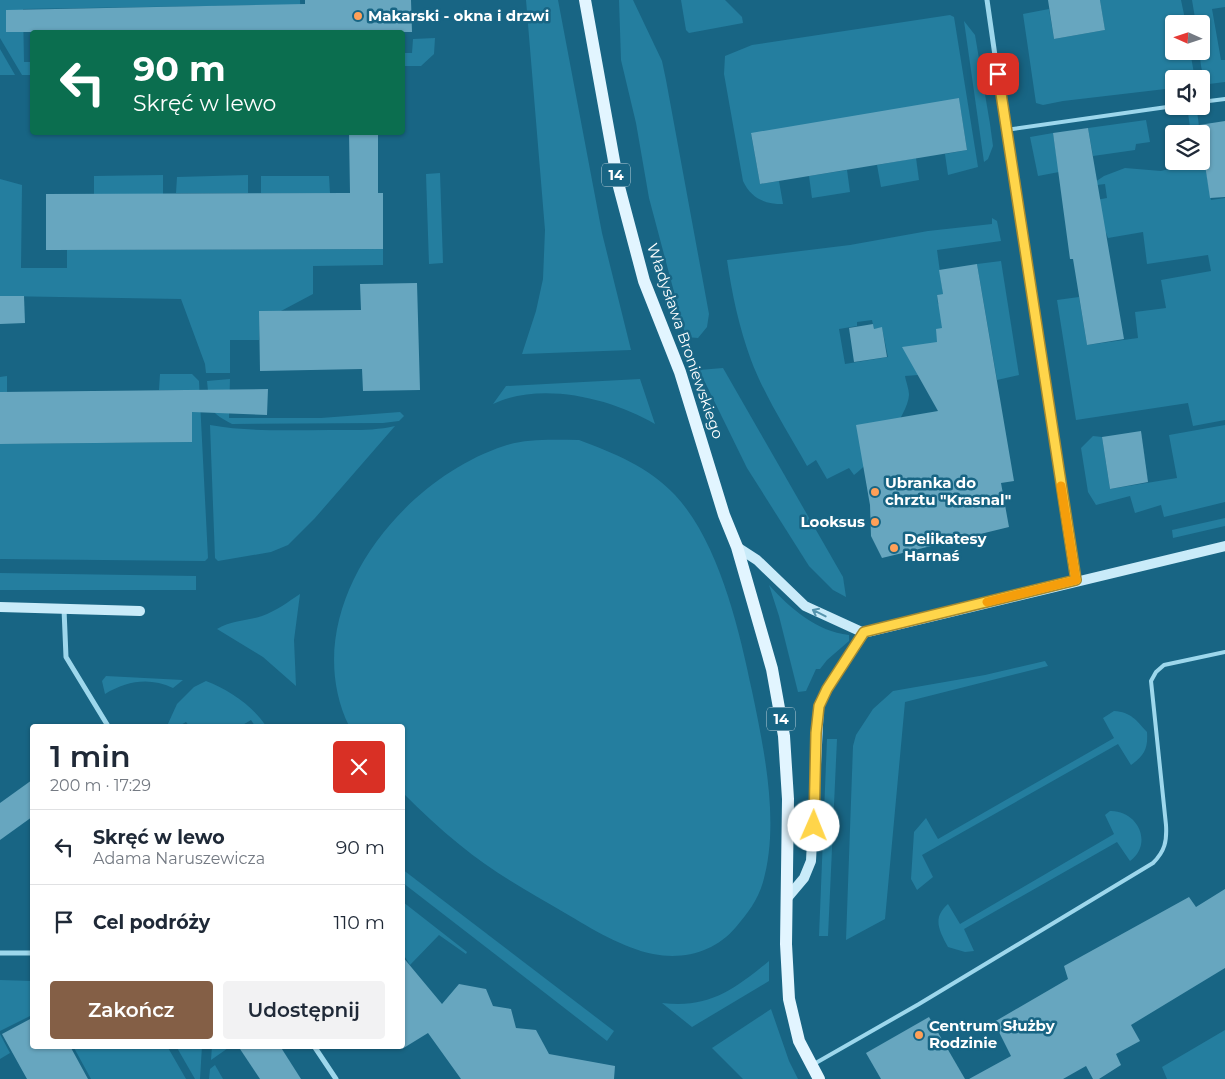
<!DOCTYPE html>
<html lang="pl">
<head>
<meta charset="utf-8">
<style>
	:root { --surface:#fff; --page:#f2f2f3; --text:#1f2937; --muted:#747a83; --line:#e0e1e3; --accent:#845f46 }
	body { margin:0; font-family:Montserrat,sans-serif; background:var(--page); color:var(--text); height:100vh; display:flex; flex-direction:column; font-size:19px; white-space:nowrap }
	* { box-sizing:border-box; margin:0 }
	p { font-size:16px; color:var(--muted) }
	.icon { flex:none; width:28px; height:28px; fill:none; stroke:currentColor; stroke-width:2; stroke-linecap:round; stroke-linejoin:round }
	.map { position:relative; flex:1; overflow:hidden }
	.side { position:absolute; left:30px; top:724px; width:375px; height:325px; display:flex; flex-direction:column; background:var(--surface); border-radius:5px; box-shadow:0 1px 4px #0004 }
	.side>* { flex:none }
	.banner { position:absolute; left:30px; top:30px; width:375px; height:105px; border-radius:5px; box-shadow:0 1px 4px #0004; background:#0b6e4f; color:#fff; overflow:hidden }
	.needle { width:32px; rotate:273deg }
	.fabs { position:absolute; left:1165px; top:15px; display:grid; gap:10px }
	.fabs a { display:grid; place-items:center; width:45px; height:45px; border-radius:5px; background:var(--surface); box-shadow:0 1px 4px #0004; font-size:25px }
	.pin { position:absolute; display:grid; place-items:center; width:42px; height:42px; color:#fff; margin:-21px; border-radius:10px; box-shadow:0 2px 8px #0006 }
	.me { position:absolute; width:55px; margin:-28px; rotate:1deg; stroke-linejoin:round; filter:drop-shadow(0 0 4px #0008) }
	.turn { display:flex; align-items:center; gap:18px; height:105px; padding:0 20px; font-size:22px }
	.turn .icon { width:65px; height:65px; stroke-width:2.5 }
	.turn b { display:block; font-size:35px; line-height:42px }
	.round { display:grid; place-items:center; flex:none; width:52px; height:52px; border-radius:5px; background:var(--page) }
	.summary { display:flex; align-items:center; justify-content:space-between; height:85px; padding:0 20px }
	h1 { font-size:30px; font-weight:600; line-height:38px }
	.cta { display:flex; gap:10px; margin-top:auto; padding:10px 20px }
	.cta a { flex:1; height:58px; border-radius:5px; background:var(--accent); color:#fff; font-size:20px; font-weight:600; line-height:58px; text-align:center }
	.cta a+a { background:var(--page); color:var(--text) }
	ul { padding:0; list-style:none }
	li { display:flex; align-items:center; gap:15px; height:75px; padding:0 20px; border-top:1px solid var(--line) }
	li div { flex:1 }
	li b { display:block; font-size:19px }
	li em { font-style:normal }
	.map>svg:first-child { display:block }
	.green { fill:#247e9f; fill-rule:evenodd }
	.building { fill:#67a6bf }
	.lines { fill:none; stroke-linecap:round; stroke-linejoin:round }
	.lane { stroke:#9dd7ec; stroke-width:4 }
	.street { stroke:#9dd7ec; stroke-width:5 }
	.secondary { stroke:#c9ebf9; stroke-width:10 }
	.primary { stroke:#e2f5ff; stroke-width:12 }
	.oneway { stroke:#5694ad }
	.route-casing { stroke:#a68a30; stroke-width:12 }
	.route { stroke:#ffd54a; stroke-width:9 }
	.slow { stroke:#f59e0b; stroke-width:9 }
	.poi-dot { fill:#ffa058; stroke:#186584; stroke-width:2 }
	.labels { text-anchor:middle; stroke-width:5; stroke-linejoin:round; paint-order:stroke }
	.shield { fill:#186584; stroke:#bad1da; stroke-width:1 }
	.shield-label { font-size:14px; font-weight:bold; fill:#fff }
	.poi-label { font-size:15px; font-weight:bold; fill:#fff; stroke:#186584; text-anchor:start }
	.street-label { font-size:15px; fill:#fff; stroke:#186584 }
</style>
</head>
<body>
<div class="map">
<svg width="1225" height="1079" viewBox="0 0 1225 1079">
	<rect width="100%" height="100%" fill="#186584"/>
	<g class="green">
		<path d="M0,0H300L301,32H270L269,5L23,9L24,62H32V75H22L0,38Z"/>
		<path d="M526,0H558L602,233L631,350L522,354L536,311L543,279L545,230Z"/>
		<path d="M619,0H633L662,61L666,80L709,314L707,327L698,338L686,337L649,198L636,123L621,60Z"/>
		<path d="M681,0H725L742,17L743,23L689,33L686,30Z"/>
		<path d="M1100,0H1181L1186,24H1174V51H1190L1195,79H1174V88L1063,101L1043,105L1036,103L1023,14L1049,9L1054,39L1105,30Z"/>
		<path d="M1192,0H1225V7L1212,9L1221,60H1225V82L1209,84C1196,70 1201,42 1201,24H1196Z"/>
		<path d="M950,15L954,17L978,167L948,175L945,154L967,150L959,99L751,134L760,184L779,181L783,204C764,204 751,198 743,181L724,74L725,56L752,45Z"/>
		<path d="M964,21L975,35L990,124L993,146L988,159L984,162Z"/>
		<path d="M435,38L434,54L421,66H403V53H412L413,39Z"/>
		<path d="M0,49L15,75H0Z"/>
		<path d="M1197,111L1200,134H1191L1188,113Z"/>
		<path d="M1146,120L1150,142L1136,144L1135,150L1093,156L1088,128Z"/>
		<path d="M1053,133L1059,172L1038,176L1030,137Z"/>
		<path d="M1201,140L1211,200L1225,198V420L1193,426L1188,403L1076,420L1057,300L1079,297L1087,345L1138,338L1135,312L1166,308L1161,280L1211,271L1208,255L1147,264L1143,232L1108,238L1106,233L1096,234L1091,201L1107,198L1105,184L1089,186L1104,176L1125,168L1161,171L1201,161Z"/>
		<path d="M916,158L919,180L881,187L877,165Z"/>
		<path d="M847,170L850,192L812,198L809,176Z"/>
		<path d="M440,173L443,263L429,264L426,174Z"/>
		<path d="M163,175V194H94V176Z"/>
		<path d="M248,175V193H176L177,177Z"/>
		<path d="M261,176H329L330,193H261Z"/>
		<path d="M0,179L22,185L21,268H67V250L383,249V265L313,266V294L281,311H260L259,340H230V373H206L205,364L181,299L0,296Z"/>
		<path d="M992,218L997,221L1001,241L937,250L943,294L937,295L938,304L945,303L949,327L918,375L905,376C906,382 909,389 909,395C908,416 870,464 854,475L849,468L827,479L816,460L807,466C788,432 765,397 751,360C739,327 732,294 727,260L850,245L928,231L992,224ZM872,320L874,329L882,328L888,357L845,364L839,329L857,326V322Z"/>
		<path d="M1001,261L1019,375L997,380L977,264Z"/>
		<path d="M723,368L843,577L846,597L833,590L809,566L747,468L699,370Z"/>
		<path d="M160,374H192L199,381L208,558L205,561L0,559V444L192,442V390H159Z"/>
		<path d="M7,376V392H0V377Z"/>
		<path d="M230,379L229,418H321L400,412L404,416L399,421L383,423L232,424C206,410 210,408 207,381Z"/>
		<path d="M640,379L655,424C611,398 541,381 493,404L506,386Z"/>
		<path d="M210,425C249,432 290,430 330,430C352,430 374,431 395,426L315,518L288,545L271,552L218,561L215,558Z"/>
		<path d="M1225,425V502L1164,517L1161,505L1135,513L1130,496L1096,505L1088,492L1081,448L1093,436L1102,437L1110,489L1177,478L1169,435Z"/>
		<path d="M579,440C614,453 649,467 675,495C719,542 739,629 752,691C764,749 780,823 763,882C758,900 747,914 736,927C715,952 684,960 653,954C623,948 592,929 565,913C530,892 492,872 460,845C440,829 421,811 403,793L402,726H349C295,614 397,481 504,446C527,438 555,440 579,440Z"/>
		<path d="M1225,518V526L1173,538L1172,530Z"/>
		<path d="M0,573L196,576V590H0Z"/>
		<path d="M769,585C791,609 816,631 849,635V641L827,660L820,669H816L806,691L798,692L779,616Z"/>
		<path d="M300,594L294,640L296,686L263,657L217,629C231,620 247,621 262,616C276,611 288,602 300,594Z"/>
		<path d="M1045,661L1048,666L905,702L885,919L846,940L853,746L856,735L873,709L893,691L985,675Z"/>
		<path d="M106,676L183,680L173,688C149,677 127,681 105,694L102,681Z"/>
		<path d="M206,681C229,690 252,705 266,726H255L251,720L241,726H189L186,722L179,726H167L177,704L194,687Z"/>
		<path d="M1114,711C1131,712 1136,720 1147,732C1148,748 1145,755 1131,765L1118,744L922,855L933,877L917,890L911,879L914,832L926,818L938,839L1114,738L1103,718Z"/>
		<path d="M827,739H837L828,936H819Z"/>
		<path d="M1110,811C1137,810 1154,843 1130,861L1117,842L964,929L974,951L965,952L948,947C939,930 932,918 948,904L960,924L1114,834L1105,815Z"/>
		<path d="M402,869L614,1031L607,1041L403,883Z"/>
		<path d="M403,902L467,952L466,954L439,935L410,965L403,954Z"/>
		<path d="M769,961V981L692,1027L662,1003C709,1009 735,989 769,961Z"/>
		<path d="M0,980L32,981V1015L0,1031Z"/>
		<path d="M771,1009L789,1061L798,1079H743L712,1048Z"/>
		<path d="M1225,1030V1079H1167L1162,1067Z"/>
		<path d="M0,1034L10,1053L0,1059Z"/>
		<path d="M73,1046H167L186,1079H91Z"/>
		<path d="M176,1046H202L200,1079H195Z"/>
		<path d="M212,1046H231L211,1060Z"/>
		<path d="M215,1065L223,1079H209L210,1069Z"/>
	</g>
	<g class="building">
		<path d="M305,0H411L412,32H6V10L305,4Z"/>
		<path d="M1048,0H1100L1105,30L1054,39Z"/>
		<path d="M959,98L967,150L760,184L751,133Z"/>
		<path d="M1225,121V197L1210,198L1199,125Z"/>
		<path d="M1088,128L1124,339L1087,345L1073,259H1070L1053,133Z"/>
		<path d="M349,132H378V193H383V249L46,250V194L350,193Z"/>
		<path d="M977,264L1014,481L1001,483L1009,527L882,558L871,536L870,505L856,425L938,411L902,347L937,342L936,329L942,328L937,295L943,294L939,270Z"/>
		<path d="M417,283L420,390L363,391L362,369L260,371L259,311L361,310L360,284Z"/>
		<path d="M0,296H24L25,323L0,324Z"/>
		<path d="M873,324L874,329L882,327L887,357L854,362L849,328Z"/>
		<path d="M268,389L267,415L192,412V442L0,444V392Z"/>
		<path d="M1141,431L1148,482L1110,489L1102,437Z"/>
		<path d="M32,780V817L0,840V803Z"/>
		<path d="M1225,889V968L1131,1025L1140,1041L1116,1054L1121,1065L1099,1079H1093L1086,1066L1063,1079H969L1011,1056L994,1022L1068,979L1064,966L1189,897L1196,907Z"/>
		<path d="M402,956L442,1004L459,984L486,989L493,1006L511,1009L516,1028L536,1030L549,1054L615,1066L614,1079H461L428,1033L402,1049Z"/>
		<path d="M929,1017L965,1079H881L866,1053Z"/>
		<path d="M32,1018V1046H70L88,1079H27L2,1034Z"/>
		<path d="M238,1046H280L301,1079H260Z"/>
	</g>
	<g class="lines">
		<g class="lane">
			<path d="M1201,102L1225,99"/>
			<path d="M1006,130L1174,106"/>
			<path d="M814,1064L919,1004L1153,863C1165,851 1167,841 1166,825L1151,681L1156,672L1164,665L1225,652"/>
		</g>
		<g class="street">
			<path d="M987,0L1012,174L1077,580"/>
			<path d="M64,609L66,657L108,726"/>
			<path d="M0,953H32"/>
			<path d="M314,1046L336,1079"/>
		</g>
		<g class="secondary">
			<path d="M737,547L757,560L805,606L864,633L1225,546"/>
			<path d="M0,607L140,611"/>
			<path d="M788,897L804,878L811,861L819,706L827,689L864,633"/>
		</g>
		<path class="primary" d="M585,0L618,183L644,281L680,372L724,515L737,547L772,669L784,736L788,799L786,944L789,999L799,1041L819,1079"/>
	</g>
	<defs><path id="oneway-shaft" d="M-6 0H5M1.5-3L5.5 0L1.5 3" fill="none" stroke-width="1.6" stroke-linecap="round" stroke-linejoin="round" transform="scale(1.25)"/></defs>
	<use class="oneway" href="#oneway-shaft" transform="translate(819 613) rotate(-153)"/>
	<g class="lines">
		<defs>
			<path id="route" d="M814,826L816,733L819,706L827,689L864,632L1076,580L998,74"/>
		</defs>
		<use href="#route" class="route-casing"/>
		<use href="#route" class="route"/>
		<path class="slow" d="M987,602L1076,580L1061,486"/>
	</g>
	<g class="poi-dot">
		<circle cx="358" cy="16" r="5"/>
		<circle cx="875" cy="492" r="5"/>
		<circle cx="875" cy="522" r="5"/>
		<circle cx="894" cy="548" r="5"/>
		<circle cx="919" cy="1035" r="5"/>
	</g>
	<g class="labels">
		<g class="shield">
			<rect x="602" y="163.5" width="28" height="23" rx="4"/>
			<rect x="767" y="707.5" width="28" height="23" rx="4"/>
		</g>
		<g class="shield-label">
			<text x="616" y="180">14</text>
			<text x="781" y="724">14</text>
		</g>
		<g class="poi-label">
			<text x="368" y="21">Makarski - okna i drzwi</text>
			<text x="885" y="488">Ubranka do<tspan x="885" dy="17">chrztu "Krasnal"</tspan></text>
			<text x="865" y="527" text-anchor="end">Looksus</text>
			<text x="904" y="544">Delikatesy<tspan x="904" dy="17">Harnaś</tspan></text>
			<text x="929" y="1031">Centrum Służby<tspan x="929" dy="17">Rodzinie</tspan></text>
		</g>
		<g class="street-label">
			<text transform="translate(685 341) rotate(71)" y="5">Władysława Broniewskiego</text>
		</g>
	</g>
</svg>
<div class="fabs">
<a><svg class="needle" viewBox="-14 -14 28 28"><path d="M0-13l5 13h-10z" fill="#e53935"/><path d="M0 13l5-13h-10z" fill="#747a83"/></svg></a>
<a><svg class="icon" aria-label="sound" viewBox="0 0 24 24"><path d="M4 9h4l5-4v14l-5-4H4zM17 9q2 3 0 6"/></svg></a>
<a><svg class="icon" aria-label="layers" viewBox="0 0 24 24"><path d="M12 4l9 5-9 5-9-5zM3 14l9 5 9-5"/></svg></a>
</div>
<div class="pin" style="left:998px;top:74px;background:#d93025"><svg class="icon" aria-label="arrive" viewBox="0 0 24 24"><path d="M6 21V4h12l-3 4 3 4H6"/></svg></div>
<svg class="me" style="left:814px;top:826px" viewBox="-20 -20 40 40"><circle r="19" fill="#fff"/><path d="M0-13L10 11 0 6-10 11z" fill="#ffd54a"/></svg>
<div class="banner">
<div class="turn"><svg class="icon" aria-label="left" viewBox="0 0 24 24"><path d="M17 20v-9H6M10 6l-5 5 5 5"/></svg><div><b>90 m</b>Skręć w lewo</div></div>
</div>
<section class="side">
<div class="summary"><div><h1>1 min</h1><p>200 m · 17:29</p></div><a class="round" style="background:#d93025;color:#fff"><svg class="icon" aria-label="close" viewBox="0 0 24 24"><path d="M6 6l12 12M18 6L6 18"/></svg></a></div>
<ul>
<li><svg class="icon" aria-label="left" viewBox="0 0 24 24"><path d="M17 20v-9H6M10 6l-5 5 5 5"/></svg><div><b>Skręć w lewo</b><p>Adama Naruszewicza</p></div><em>90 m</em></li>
<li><svg class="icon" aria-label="arrive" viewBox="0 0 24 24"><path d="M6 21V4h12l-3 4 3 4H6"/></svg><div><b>Cel podróży</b></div><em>110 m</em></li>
</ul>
<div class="cta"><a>Zakończ</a><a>Udostępnij</a></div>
</section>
</div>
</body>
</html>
